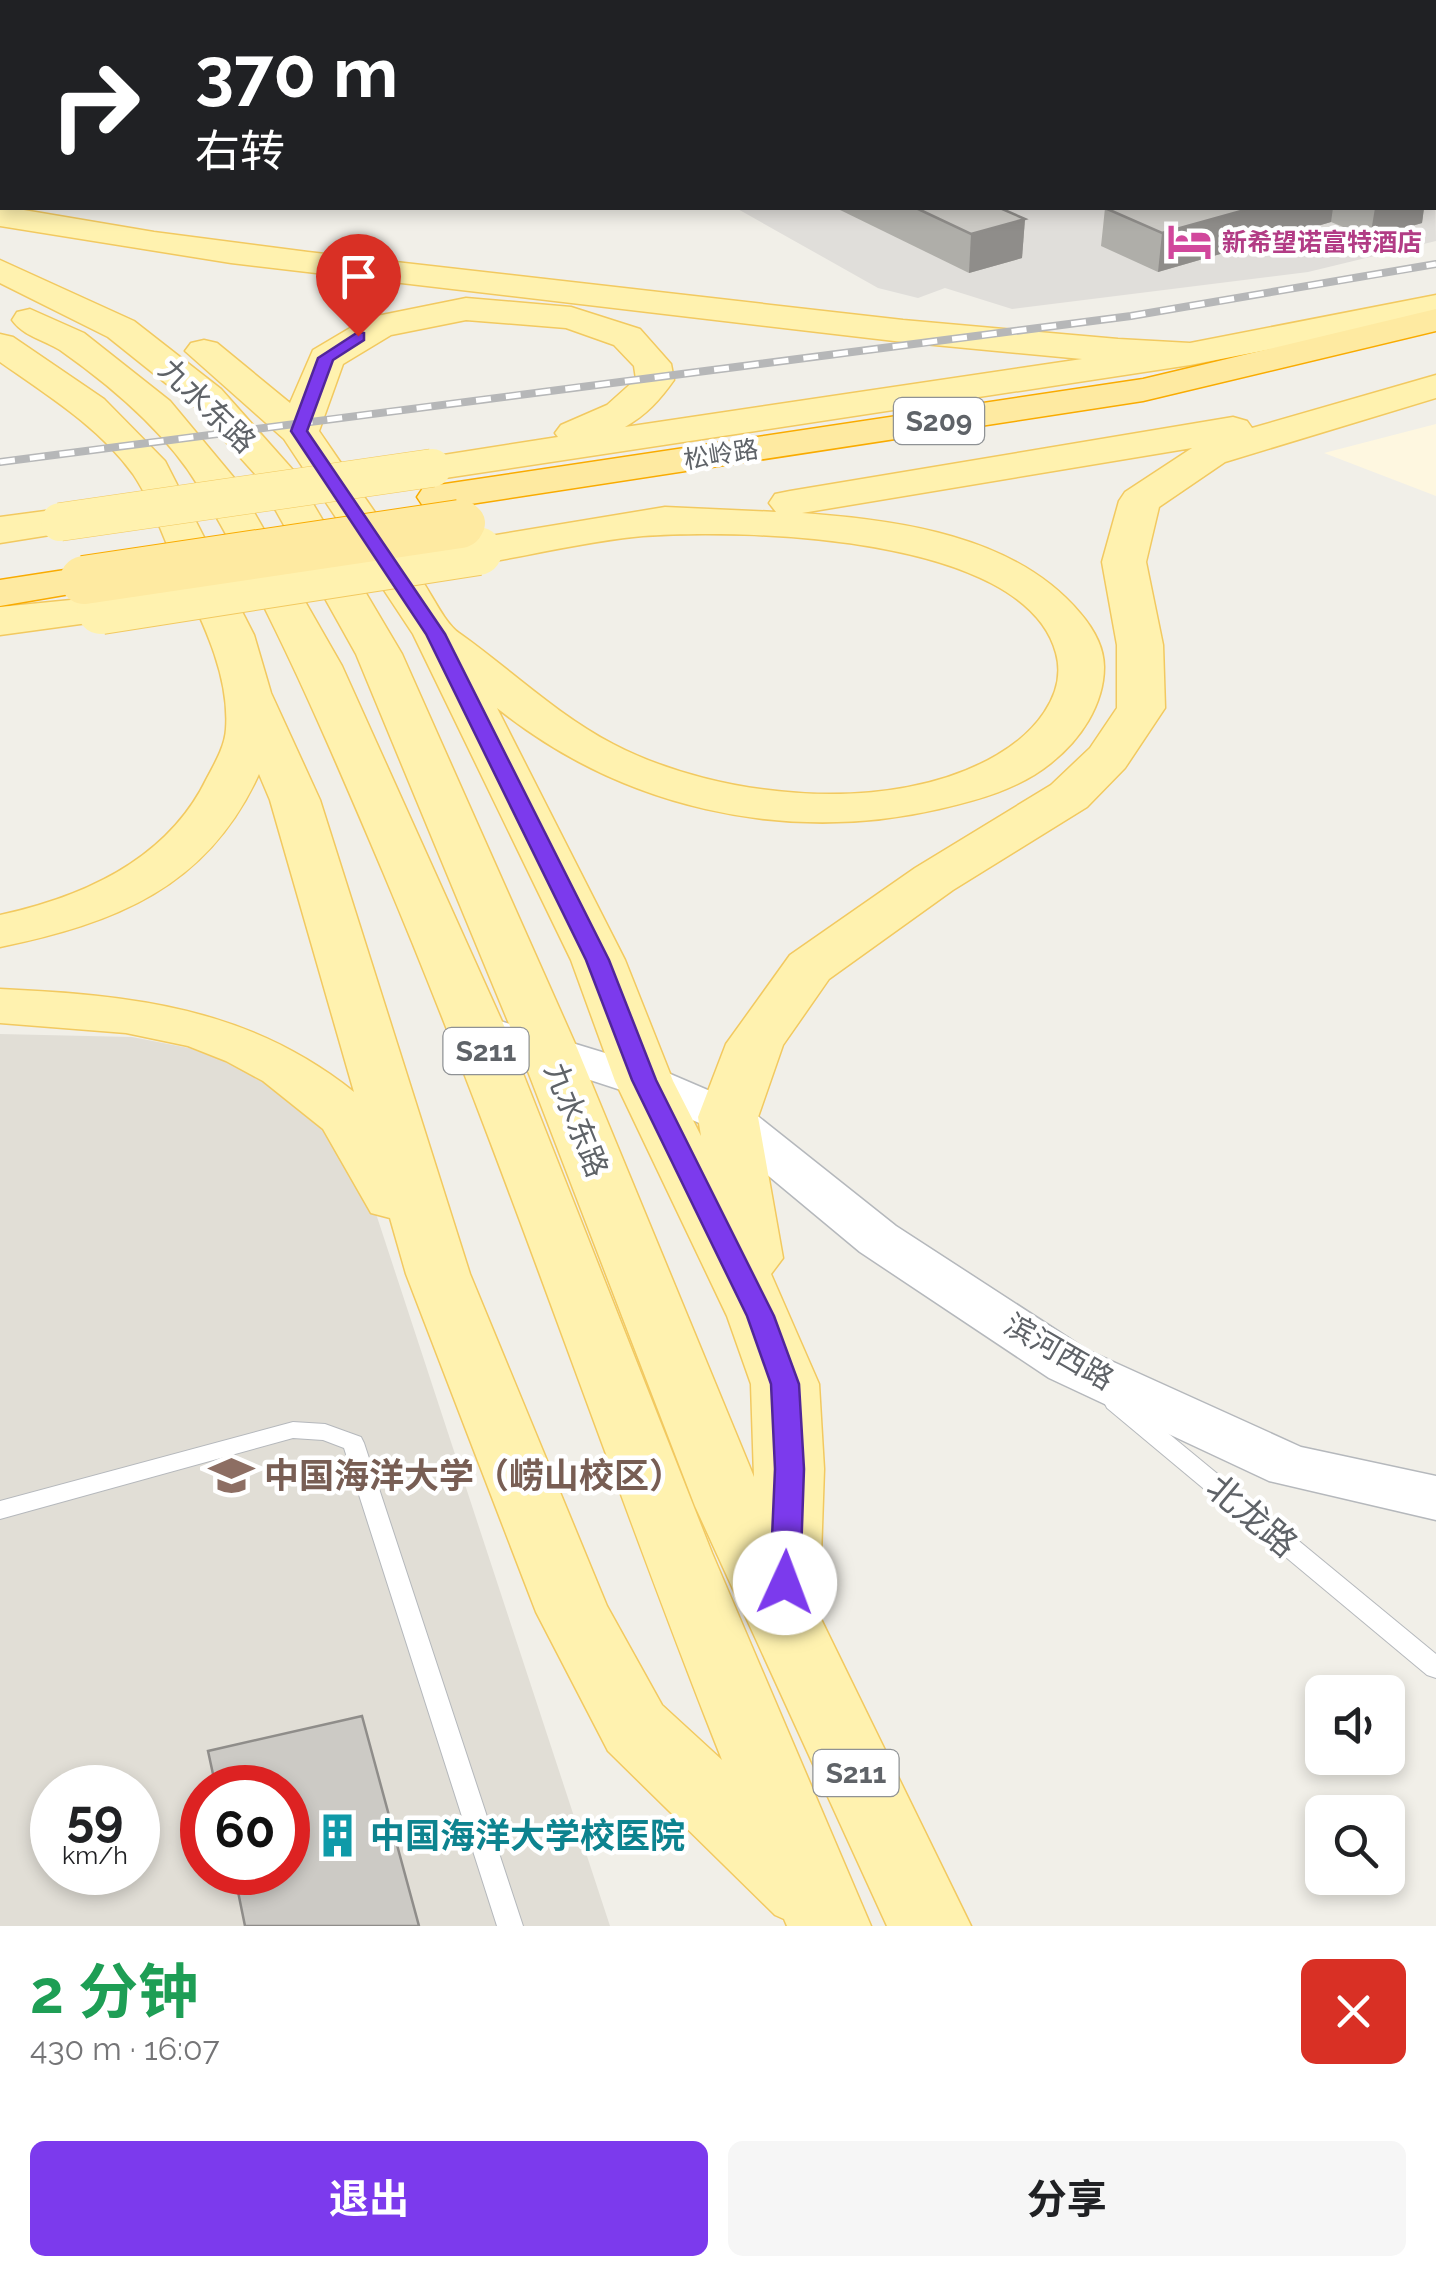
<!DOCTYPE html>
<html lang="zh">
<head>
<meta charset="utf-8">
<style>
	:root { --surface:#fff; --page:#f6f6f6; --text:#202124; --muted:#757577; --accent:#7c3aed }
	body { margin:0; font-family:Raleway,"Noto Sans SC",sans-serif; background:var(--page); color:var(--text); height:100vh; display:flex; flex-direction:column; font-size:38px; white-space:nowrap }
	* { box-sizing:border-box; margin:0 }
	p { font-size:32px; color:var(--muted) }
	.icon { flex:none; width:55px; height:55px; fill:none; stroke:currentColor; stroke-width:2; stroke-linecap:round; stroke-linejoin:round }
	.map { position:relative; height:1926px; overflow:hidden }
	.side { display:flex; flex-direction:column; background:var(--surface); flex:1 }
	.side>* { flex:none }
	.hud { position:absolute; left:0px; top:0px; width:1438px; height:210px; box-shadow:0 5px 15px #0003; background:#202124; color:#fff; overflow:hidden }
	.controls { position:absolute; left:1305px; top:1675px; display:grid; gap:20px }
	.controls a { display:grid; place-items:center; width:100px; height:100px; border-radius:15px; background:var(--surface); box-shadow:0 5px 15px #0003; font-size:50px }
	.speed { position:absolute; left:30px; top:1765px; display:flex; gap:20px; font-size:50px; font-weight:700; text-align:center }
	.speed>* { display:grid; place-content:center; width:130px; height:130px; border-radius:50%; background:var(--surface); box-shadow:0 5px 15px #0003; line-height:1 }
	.speed small { font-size:25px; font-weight:400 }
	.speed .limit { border:15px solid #d22; background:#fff; color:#111 }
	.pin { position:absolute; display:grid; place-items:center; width:85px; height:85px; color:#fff; margin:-102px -42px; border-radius:50% 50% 50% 0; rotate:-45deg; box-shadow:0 0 10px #0007 }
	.pin .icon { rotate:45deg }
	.me { position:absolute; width:110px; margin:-55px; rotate:2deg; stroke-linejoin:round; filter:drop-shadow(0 0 8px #0008) }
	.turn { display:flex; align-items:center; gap:35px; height:210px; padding:0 30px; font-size:45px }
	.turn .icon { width:130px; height:130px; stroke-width:2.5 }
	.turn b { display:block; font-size:70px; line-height:85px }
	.round { display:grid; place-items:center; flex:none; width:105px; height:105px; border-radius:15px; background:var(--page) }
	.summary { display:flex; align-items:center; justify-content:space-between; height:170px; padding:0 30px }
	h1 { font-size:60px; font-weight:700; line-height:75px; color:#1e9e55 }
	.action { display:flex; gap:20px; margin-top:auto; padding:20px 30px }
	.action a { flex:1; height:115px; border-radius:15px; background:var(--accent); color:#fff; font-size:40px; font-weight:700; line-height:115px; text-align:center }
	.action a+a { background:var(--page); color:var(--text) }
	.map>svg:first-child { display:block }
	.commercial { fill:#fef7e0 }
	.industrial { fill:#e0deda }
	.education { fill:#e1ded6; fill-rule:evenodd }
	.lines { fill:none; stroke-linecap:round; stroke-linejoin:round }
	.service-casing { stroke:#b5b8bc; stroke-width:2 }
	.minor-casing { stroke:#b5b8bc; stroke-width:3 }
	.tertiary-casing { stroke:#b5b8bc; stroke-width:3 }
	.secondary-casing { stroke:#b6babf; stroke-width:52 }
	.primary-casing { stroke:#f2c960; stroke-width:3 }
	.trunk-casing { stroke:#f9ab00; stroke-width:3 }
	.service { fill:#fff; fill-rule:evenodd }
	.minor { fill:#fff; fill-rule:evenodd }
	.tertiary { fill:#fff; fill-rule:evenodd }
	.secondary { stroke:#fff; stroke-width:50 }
	.primary { fill:#fff2af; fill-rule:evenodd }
	.trunk { fill:#feeaa1; fill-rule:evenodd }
	.rail-casing { stroke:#b6b7b8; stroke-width:8 }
	.rail { stroke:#fff; stroke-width:5; stroke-dasharray:15; stroke-linecap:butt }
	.primary-bridge-far1-casing { stroke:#f2c960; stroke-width:39; stroke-linecap:butt }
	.primary-bridge-casing { stroke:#f2c960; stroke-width:50; stroke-linecap:butt }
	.trunk-bridge-far1-casing { stroke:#f9ab00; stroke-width:39; stroke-linecap:butt }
	.trunk-bridge-casing { stroke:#f9ab00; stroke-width:50; stroke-linecap:butt }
	.primary-bridge-far1 { stroke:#fff2af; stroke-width:38 }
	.primary-bridge { stroke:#fff2af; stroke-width:48 }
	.trunk-bridge-far1 { stroke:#feeaa1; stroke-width:38 }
	.trunk-bridge { stroke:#feeaa1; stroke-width:48 }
	.wall { fill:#afaea9 }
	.shaded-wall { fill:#8f8d8a }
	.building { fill:#cccac5; stroke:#8f8d8a; stroke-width:2.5 }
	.route { fill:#7c3aed; stroke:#51269a; stroke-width:2.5 }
	.labels { text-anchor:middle; stroke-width:9; stroke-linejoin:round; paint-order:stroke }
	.far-hotel-label { font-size:25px; font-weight:bold; fill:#b23c85; stroke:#fff; text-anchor:start }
	.far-street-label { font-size:25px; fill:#5f6368; stroke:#fff }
	.shield { fill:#fff; stroke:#8f9295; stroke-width:2.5 }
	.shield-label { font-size:28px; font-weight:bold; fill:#5f6368 }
	.street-label { font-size:30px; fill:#5f6368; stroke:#fff }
	.near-education-label { font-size:35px; font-weight:bold; fill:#785e54; stroke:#fff; text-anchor:start }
	.near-street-label { font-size:35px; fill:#5f6368; stroke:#fff }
	.near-culture-label { font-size:35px; font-weight:bold; fill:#0d838f; stroke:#fff; text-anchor:start }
</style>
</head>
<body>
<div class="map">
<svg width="1436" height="1926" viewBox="0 0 1436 1926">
	<rect width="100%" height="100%" fill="#f1efe8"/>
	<path class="commercial" d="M1436,424V496L1324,453Z"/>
	<path class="industrial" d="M1435,174L1436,241L1308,272L1012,309L945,288L918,298L878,288L736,208H1435Z"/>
	<path class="education" d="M0,1034L132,1037L189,1048L280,1082L360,1165L610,1926H0ZM52,1788H138V1872H52ZM202,1788H288V1872H202Z"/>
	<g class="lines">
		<defs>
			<g id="service">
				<path d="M1115,1394L1123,1396L1436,1654V1678L1427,1675L1107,1408L1104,1402L1107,1396Z"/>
				<path d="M293,1422L325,1424L361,1437L364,1443L523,1926H497L344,1448L323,1440L293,1438L0,1519V1501Z"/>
			</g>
			<path id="minor" d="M88,0H108L110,2H90Z"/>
			<g id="tertiary">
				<path d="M1002,0H1032L1033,2H1004Z"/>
				<rect x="1435" y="149" width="1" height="16"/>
				<path d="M477,1014L661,1070L745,1106L896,1226L1087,1350L1301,1447L1436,1476V1520L1269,1481L1049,1378L860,1252L711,1128L627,1092L461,1038L454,1028L461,1018Z"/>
			</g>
			<g id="secondary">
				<path d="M549,2L567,0"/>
				<path d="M0,113L2,112"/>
			</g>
			<g id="primary">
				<path d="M0,206L154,232L308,252L903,320L1118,339L1190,343L1436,295V317L1190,365L432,480L418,477L412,468L418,459L558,437L555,433L561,425L607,405L636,379L634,366L614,345L566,328L466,320L391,335L343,364L319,431C353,481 388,531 423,582C433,597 445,623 459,633C510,669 557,715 613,744C718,799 892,817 997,755C1032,735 1068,696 1056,653C1024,534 741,529 643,536C588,541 532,555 478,564L463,560L457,551L463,542L478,538L665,507L776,512L769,503L775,494L790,491L1233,417L1247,421L1252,428L1436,375V398L1225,462L1159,507L1146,562L1163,645L1165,708L1125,768L1087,807L953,890L829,979L783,1045L758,1117L783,1258L771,1274L819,1384L824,1469L819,1615L971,1926H887L695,1506L519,1048L356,654L256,475L193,405L108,337L0,283V260L134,321L221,389L293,470L402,654L577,1048L754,1477L751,1384L727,1316L615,1081L571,960L413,634L284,439L185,351L191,343L204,340L217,343L290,403L313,350L367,318L466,298L571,307L640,329L671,364L674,380C660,400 646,415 625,427L1082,359L903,342L231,263L0,226ZM1192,448L1125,492L1119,501L1102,562L1117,645V708L1090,748L1051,785L915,868L790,955L726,1044L698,1117L701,1136L673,1081L625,960L497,708C620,807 784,845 939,809C978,800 1019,789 1051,763C1080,740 1104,705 1104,667C1104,647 1093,628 1080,613C1015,535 897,520 802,513Z"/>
				<path d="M30,309L84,333L170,401L235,479L342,666L505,1028L712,1553L871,1926H787L784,1919L775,1915L608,1751L536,1612L406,1274L390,1218L371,1213L323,1129L263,1081L226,1061L188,1046L126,1033L0,1023V989C131,995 248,1007 354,1092L270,800L259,774C207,888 115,923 0,947V915C84,897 168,859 207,778C215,763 225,746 226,729C230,674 201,619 178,570C164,540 152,502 133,474C99,427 47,395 0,362V334L13,337L104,399L165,461L254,635L271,693L320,800L470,1274L607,1606L662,1705L722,1760C605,1465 506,1164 383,872C327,740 272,610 199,487C167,433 111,386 60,350C44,340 23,336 12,320L17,312Z"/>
				<path d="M60,509L75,513L81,522L75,531L0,543V517Z"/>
				<path d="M101,597L117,601L123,610L117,619L0,635V607Z"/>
			</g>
			<g id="trunk">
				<path d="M1436,309V331L1143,401L438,509L423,506L417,497L423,488L438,485L1143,379Z"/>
				<path d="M84,567L99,571L106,580L99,589L0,606V580Z"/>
			</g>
		</defs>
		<use href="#service" class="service-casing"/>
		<use href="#minor" class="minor-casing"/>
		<use href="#tertiary" class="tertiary-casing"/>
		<use href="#secondary" class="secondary-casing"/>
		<use href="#primary" class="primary-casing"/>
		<use href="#trunk" class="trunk-casing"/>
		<use href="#service" class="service"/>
		<use href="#minor" class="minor"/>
		<use href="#tertiary" class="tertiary"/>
		<use href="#secondary" class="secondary"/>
		<use href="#primary" class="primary"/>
		<use href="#trunk" class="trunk"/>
		<defs>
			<path id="rail" d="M0,462L1131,316L1436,264"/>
		</defs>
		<use href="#rail" class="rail-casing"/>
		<use href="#rail" class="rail"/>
		<defs>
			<path id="primary-bridge-far1" d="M60,522L432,468"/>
			<path id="primary-bridge" d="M101,610L478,551"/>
			<path id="trunk-bridge-far1" d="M443,526L466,523"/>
			<path id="trunk-bridge" d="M84,580L460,524"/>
		</defs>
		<use href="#primary-bridge-far1" class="primary-bridge-far1-casing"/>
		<use href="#primary-bridge" class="primary-bridge-casing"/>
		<use href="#trunk-bridge-far1" class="trunk-bridge-far1-casing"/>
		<use href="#trunk-bridge" class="trunk-bridge-casing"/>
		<use href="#primary-bridge-far1" class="primary-bridge-far1"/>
		<use href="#primary-bridge" class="primary-bridge"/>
		<use href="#trunk-bridge-far1" class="trunk-bridge-far1"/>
		<use href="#trunk-bridge" class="trunk-bridge"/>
	</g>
	<g class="wall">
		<path d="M836,208H916L1025,219L1022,258L969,273Z"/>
		<path d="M1105,208H1424L1422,223L1370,238L1331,222L1158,272L1101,246Z"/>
	</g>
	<g class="shaded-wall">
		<path d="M1252,208H1333L1331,222L1158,272L1162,233Z"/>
		<path d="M1375,208H1424L1422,223L1370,238Z"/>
		<path d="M1025,219L1022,258L969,273L971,234Z"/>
	</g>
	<g class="building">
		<path d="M916,208H1000L1025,219L971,234Z"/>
		<path d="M1105,208H1252L1162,233Z"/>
		<path d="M362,1716L419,1926H245L234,1872H288V1788H216L208,1751Z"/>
	</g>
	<path class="route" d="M358,332L364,333V340L333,360L307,431L445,634L609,960L656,1080L774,1316L799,1384L804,1469L800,1583L795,1591L785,1595L774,1591L770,1583L775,1469L771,1384L747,1316L632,1080L586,960L426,634L291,431L318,358Z"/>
	<defs>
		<symbol id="hotel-bare" viewBox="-9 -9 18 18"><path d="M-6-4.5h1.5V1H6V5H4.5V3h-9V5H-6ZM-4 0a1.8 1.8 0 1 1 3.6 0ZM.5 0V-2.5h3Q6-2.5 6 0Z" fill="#d1479c" stroke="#fff" stroke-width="2.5" paint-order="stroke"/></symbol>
		<symbol id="university-bare" viewBox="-9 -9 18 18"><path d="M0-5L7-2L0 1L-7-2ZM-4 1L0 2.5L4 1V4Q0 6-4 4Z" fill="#8d6e63" stroke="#fff" stroke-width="2.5" paint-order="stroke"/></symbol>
		<symbol id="building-bare" viewBox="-9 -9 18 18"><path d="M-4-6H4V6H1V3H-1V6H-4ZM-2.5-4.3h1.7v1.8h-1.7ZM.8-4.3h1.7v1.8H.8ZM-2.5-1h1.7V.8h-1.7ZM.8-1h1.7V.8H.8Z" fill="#0f9aa8" stroke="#fff" stroke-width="2.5" paint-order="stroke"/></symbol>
	</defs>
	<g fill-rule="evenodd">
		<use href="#hotel-bare" x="1158" y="210" width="63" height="63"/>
		<use href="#university-bare" x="200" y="1444" width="63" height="63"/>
		<use href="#building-bare" x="306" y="1804" width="63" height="63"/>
	</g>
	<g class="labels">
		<g class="far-hotel-label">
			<text x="1222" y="251">新希望诺富特酒店</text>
		</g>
		<g class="far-street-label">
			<text transform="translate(721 454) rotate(-9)" y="9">松岭路</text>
		</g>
		<g class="shield">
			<rect x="894" y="398" width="90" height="46" rx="8"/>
			<rect x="443.5" y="1028" width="85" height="46" rx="8"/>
			<rect x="813.5" y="1750" width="85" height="46" rx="8"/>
		</g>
		<g class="shield-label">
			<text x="939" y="431">S209</text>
			<text x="486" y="1061">S211</text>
			<text x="856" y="1783">S211</text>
		</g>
		<g class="street-label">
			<text transform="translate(207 406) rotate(44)" y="10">九水东路</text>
			<text transform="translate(576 1120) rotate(68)" y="10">九水东路</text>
			<text transform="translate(1059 1352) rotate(30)" y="10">滨河西路</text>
		</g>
		<g class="near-education-label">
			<text x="264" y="1488">中国海洋大学（崂山校区）</text>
		</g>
		<g class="near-street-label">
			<text transform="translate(1252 1516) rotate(40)" y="12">北龙路</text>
		</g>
		<g class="near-culture-label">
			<text x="370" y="1848">中国海洋大学校医院</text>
		</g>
	</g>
</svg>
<div class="controls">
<a><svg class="icon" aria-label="sound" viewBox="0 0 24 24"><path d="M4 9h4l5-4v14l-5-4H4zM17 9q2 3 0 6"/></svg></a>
<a><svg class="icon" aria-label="search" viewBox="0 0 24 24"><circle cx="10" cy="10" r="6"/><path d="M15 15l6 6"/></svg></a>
</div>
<div class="speed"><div>59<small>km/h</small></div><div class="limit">60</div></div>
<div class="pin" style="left:358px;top:336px;background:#d93025"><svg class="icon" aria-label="arrive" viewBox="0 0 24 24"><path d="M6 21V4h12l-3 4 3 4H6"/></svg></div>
<svg class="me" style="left:785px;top:1583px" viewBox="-20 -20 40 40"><circle r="19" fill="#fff"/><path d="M0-13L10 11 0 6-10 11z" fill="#7c3aed"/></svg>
<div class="hud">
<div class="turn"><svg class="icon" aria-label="right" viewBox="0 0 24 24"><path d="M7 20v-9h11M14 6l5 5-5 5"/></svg><div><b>370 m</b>右转</div></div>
</div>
</div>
<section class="side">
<div class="summary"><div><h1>2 分钟</h1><p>430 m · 16:07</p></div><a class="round" style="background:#d93025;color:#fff"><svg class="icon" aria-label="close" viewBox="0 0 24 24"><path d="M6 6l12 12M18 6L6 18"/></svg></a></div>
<div class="action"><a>退出</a><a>分享</a></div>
</section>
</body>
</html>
